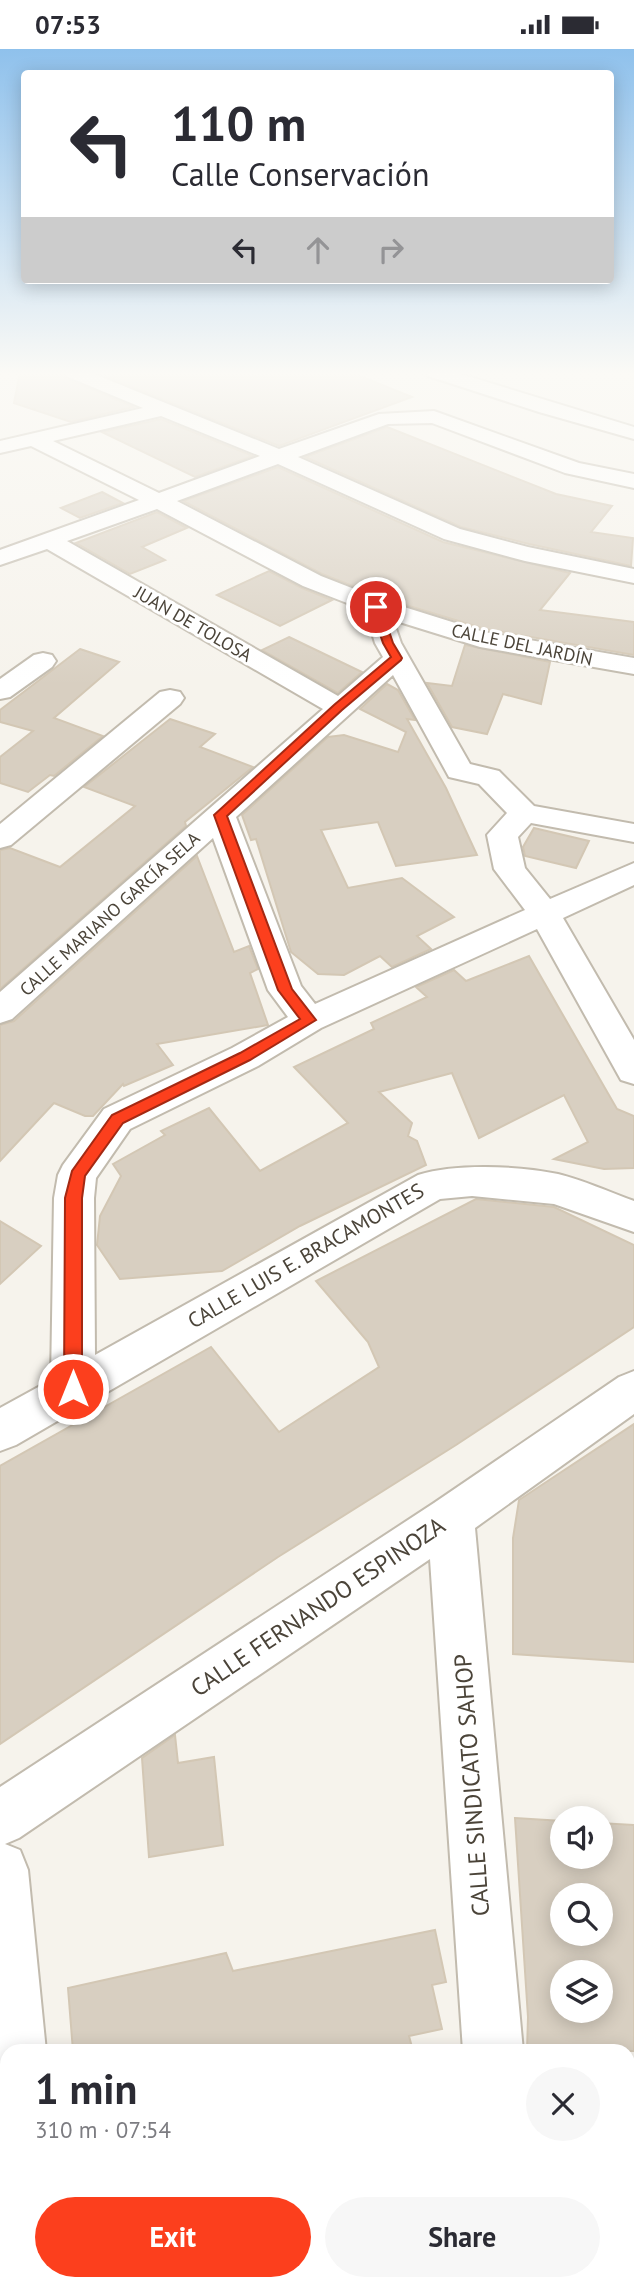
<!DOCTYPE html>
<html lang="en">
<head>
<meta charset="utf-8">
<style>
	:root { --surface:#fff; --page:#f7f7f7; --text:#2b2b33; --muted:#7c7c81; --accent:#fc3f1d }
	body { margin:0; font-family:"PT Sans",sans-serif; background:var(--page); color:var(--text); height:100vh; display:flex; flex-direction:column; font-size:26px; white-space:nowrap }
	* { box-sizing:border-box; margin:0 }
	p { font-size:23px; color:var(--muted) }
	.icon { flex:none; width:38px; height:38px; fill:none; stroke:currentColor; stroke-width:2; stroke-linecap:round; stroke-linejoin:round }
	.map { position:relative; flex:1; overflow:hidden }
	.side { position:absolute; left:0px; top:1995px; width:635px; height:247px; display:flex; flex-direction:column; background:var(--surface); border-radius:21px 21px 0 0; box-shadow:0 4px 18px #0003 }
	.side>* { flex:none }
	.hud { position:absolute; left:21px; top:21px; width:593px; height:214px; border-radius:7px; box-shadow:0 4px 18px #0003; background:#fff; color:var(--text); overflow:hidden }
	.controls { position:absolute; left:550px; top:1757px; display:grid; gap:14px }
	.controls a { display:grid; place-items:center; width:63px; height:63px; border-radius:50%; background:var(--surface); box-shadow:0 4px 18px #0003; font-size:35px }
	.pin { position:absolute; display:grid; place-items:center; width:60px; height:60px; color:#fff; margin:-30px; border:4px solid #fff; border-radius:50%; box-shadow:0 2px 7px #0007 }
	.me { position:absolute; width:77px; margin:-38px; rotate:0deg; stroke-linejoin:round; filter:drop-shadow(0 0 5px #0008) }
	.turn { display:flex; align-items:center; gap:24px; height:147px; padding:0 35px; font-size:32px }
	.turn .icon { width:91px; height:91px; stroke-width:2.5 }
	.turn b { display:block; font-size:49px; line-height:60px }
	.lanes { display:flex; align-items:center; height:66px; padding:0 35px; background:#0003; justify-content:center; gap:35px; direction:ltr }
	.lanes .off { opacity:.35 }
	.round { display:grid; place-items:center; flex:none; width:74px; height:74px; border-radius:37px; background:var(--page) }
	.overview { display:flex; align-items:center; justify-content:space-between; height:119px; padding:0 35px }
	h1 { font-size:42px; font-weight:800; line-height:52px }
	.button { display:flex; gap:14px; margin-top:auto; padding:14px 35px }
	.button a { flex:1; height:80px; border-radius:42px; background:var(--accent); color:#fff; font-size:28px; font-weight:800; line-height:80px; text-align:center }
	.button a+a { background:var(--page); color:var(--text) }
	.status { display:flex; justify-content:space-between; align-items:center; height:49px; padding:0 35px; background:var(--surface); direction:ltr }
	.status svg { height:19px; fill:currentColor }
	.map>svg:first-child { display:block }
	.building { fill:#d8cfc1; stroke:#d3c7b4; stroke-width:2; fill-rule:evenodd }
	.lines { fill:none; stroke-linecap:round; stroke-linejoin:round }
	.minor-casing { stroke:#c2bbae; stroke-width:4 }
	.minor { fill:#fff; fill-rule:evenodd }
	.route { fill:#fc3f1d; stroke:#a42913; stroke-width:2 }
	.labels { text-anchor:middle; stroke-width:6; stroke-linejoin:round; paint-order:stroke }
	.far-street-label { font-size:18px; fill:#4b4439; stroke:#fff }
	.street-label { font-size:21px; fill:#4b4439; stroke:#fff }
	.near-street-label { font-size:24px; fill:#4b4439; stroke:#fff }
</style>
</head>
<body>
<div class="status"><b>07:53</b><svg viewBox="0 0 49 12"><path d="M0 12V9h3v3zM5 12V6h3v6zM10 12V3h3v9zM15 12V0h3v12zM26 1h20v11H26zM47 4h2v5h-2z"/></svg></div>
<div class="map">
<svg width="634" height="2241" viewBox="0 0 634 2241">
	<rect width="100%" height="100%" fill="#f6f3ec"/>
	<g class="building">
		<path d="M20,323H60L65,329L134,358L71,373L14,354Z"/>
		<path d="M95,323H350L412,348L279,397Z"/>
		<path d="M161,370L253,407L195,428L102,383Z"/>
		<path d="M387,378L556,445L612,457L591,483L633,489L631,517L529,495L461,478L305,408Z"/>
		<path d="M278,418L443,493L570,524L540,561L634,573V606L485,580L386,550L322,525L183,452Z"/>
		<path d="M102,443L123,454L80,469L61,459Z"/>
		<path d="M157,463L187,479L142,498L165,511L130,525L76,494Z"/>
		<path d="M269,522L302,539L332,551L280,577L217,546Z"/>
		<path d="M289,588L362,623L338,644L262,601Z"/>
		<path d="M465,596L550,613L541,655L503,645L487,685L452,678L427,634L452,637Z"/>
		<path d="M80,600L119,613L54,669L103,687L54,727L50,726L28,743L0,734V708L33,682L0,673V661Z"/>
		<path d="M387,635L398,641L415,671L407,670L446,739L477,806L396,817L378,773L321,781L348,839L402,829L454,868L417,887L431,900L392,918L380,907L344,926L318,925L291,903L256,790L251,791L242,766L328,688L344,686L398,703L406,683L360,660Z"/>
		<path d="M170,670L215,685L200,698L253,718L185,773L186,777L0,940V801L10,799L60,818L135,757L84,738Z"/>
		<path d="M534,779L589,792L576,819L525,807L523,798Z"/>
		<path d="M197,807L234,903L249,897L258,920L250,924L268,976L157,995L173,1016L124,1037L123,1035L93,1067H85L54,1054L0,1112V976L14,972Z"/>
		<path d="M529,907L617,1060L634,1067V1119L604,1120L554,1110L588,1093L564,1046L479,1089L452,1024L379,1043L412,1074L408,1087L417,1092L426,1116L300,1177L222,1222L120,1230L97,1196L100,1167L121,1127L113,1115L165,1086L161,1082L209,1059L260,1122L348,1074L294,1018L374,980L371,974L427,948L416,938L454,921L466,932Z"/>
		<path d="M476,1150L554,1158L634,1196V1278L456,1396L278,1508L0,1695V1417L211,1298L279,1383L379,1318L368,1293L316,1232Z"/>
		<path d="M0,1172L41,1197L0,1235Z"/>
		<path d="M634,1375V1613L513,1605V1489L519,1451Z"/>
		<path d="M175,1686L178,1714L214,1708L223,1796L149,1808L142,1709Z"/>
		<path d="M515,1769L562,1772V1808H600V1774L634,1776V2002H527L528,1968ZM562,1846H600V1885H562ZM562,1923H600V1962H562Z"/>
		<path d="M435,1881L446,1933L432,1936L442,1980L409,1987L413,2002H73L68,1939L226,1904L233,1922Z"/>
	</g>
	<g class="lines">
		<defs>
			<g id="minor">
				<path d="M63,323H89L279,400L379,365L434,362L579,414L634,425V439L565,424L432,374L388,375L298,408L460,480L528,498L634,520V534L525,512L444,490L278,415L177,452L321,527L385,552L484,583L634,609V625L480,598L393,571L401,594L470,715L499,722L534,757L634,775V793L531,774L518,788L525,819L550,850L634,814V836L563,869L634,991V1035L621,1031L537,880L321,979L258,1017L130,1080L96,1129L94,1149L95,1306L418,1126C456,1114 519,1117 558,1125C583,1131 609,1143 634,1152V1183L554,1155L472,1147L440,1150L16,1396L0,1402V1359L51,1331L54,1149L58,1126L63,1116L104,1060L232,999L288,968L268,941L213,789L12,970L0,974V943L323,660L47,500L0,516V501L139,451L31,397L0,404V392L143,359L66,327ZM161,367L260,407L159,444L53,392ZM157,460L303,537L365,561L375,594L383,608L338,647L67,492ZM393,626L449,728L479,735L507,764L487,786L494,820L525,861L315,955L301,937L236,768Z"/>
				<path d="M425,323H454L634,378V390L539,363L428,327Z"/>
				<path d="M43,604L52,606L56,612L52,618L10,648L0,650V630L34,606Z"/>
				<path d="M170,641L180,643L184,649L180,655L11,796L0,799V775L160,643Z"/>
				<path d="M634,1322V1365L475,1479L523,2002H463L430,1510L19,1789L5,1795L20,1801L28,1821L46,2002H7V2028L0,2025V1738L434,1454L619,1328Z"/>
				<path d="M628,2205L634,2208V2241H559L562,2235H628Z"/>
				<path d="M7,2228V2235H70L71,2241H5Z"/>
				<path d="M478,2235H544L545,2241H479Z"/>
			</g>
		</defs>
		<use href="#minor" class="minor-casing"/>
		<use href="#minor" class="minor"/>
	</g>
	<linearGradient id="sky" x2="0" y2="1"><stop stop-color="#8fc1ec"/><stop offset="0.51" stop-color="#fbfaf6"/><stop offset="1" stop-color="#fbfaf6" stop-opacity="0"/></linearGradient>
	<rect width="634" height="636" fill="url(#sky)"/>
	<path class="route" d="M376,554L381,558L393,594L402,609L401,611L342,661L227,767L292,940L316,971L250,1011L123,1074L85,1127L82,1149V1340L79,1345L73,1348L67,1345L64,1340L65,1149L72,1122L112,1066L240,1004L300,970L278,941L214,766L334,656L391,608L383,594L371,558Z"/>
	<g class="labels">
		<g class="far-street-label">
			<text transform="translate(193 575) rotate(30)" y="6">JUAN DE TOLOSA</text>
			<text transform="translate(522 596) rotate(12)" y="6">CALLE DEL JARDÍN</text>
			<text transform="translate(110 865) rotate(-42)" y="6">CALLE MARIANO GARCÍA SELA</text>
		</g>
		<g class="street-label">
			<text transform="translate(306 1207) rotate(-30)" y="7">CALLE LUIS E. BRACAMONTES</text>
		</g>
		<g class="near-street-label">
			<text transform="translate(318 1558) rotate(-34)" y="8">CALLE FERNANDO ESPINOZA</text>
			<text transform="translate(472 1736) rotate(-94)" y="8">CALLE SINDICATO SAHOP</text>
		</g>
	</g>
</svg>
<div class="controls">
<a><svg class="icon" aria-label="sound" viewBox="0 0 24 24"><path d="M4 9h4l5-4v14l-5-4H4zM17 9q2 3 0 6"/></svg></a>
<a><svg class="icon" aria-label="search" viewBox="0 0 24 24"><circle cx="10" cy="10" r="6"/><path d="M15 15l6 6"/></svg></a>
<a><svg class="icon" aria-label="layers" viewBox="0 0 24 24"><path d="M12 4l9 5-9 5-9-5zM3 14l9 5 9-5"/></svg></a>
</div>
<div class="pin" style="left:376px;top:558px;background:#d93025"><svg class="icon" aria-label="arrive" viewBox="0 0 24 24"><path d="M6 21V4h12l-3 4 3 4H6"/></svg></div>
<svg class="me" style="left:73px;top:1340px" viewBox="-20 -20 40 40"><circle r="17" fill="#fc3f1d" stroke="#fff" stroke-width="3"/><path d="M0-11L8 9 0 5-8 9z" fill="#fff"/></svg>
<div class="hud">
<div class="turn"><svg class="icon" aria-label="left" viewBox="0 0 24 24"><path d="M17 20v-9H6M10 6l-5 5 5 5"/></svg><div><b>110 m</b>Calle Conservación</div></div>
<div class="lanes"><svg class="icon" aria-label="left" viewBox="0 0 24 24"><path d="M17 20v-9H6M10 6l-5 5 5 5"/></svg><svg class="icon off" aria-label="ahead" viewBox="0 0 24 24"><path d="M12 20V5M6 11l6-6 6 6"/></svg><svg class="icon off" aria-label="right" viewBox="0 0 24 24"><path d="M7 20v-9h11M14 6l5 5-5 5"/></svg></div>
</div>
<section class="side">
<div class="overview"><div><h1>1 min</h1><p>310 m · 07:54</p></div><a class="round"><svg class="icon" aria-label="close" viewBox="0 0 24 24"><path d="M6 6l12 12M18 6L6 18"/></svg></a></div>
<div class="button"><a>Exit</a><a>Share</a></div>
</section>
</div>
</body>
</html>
